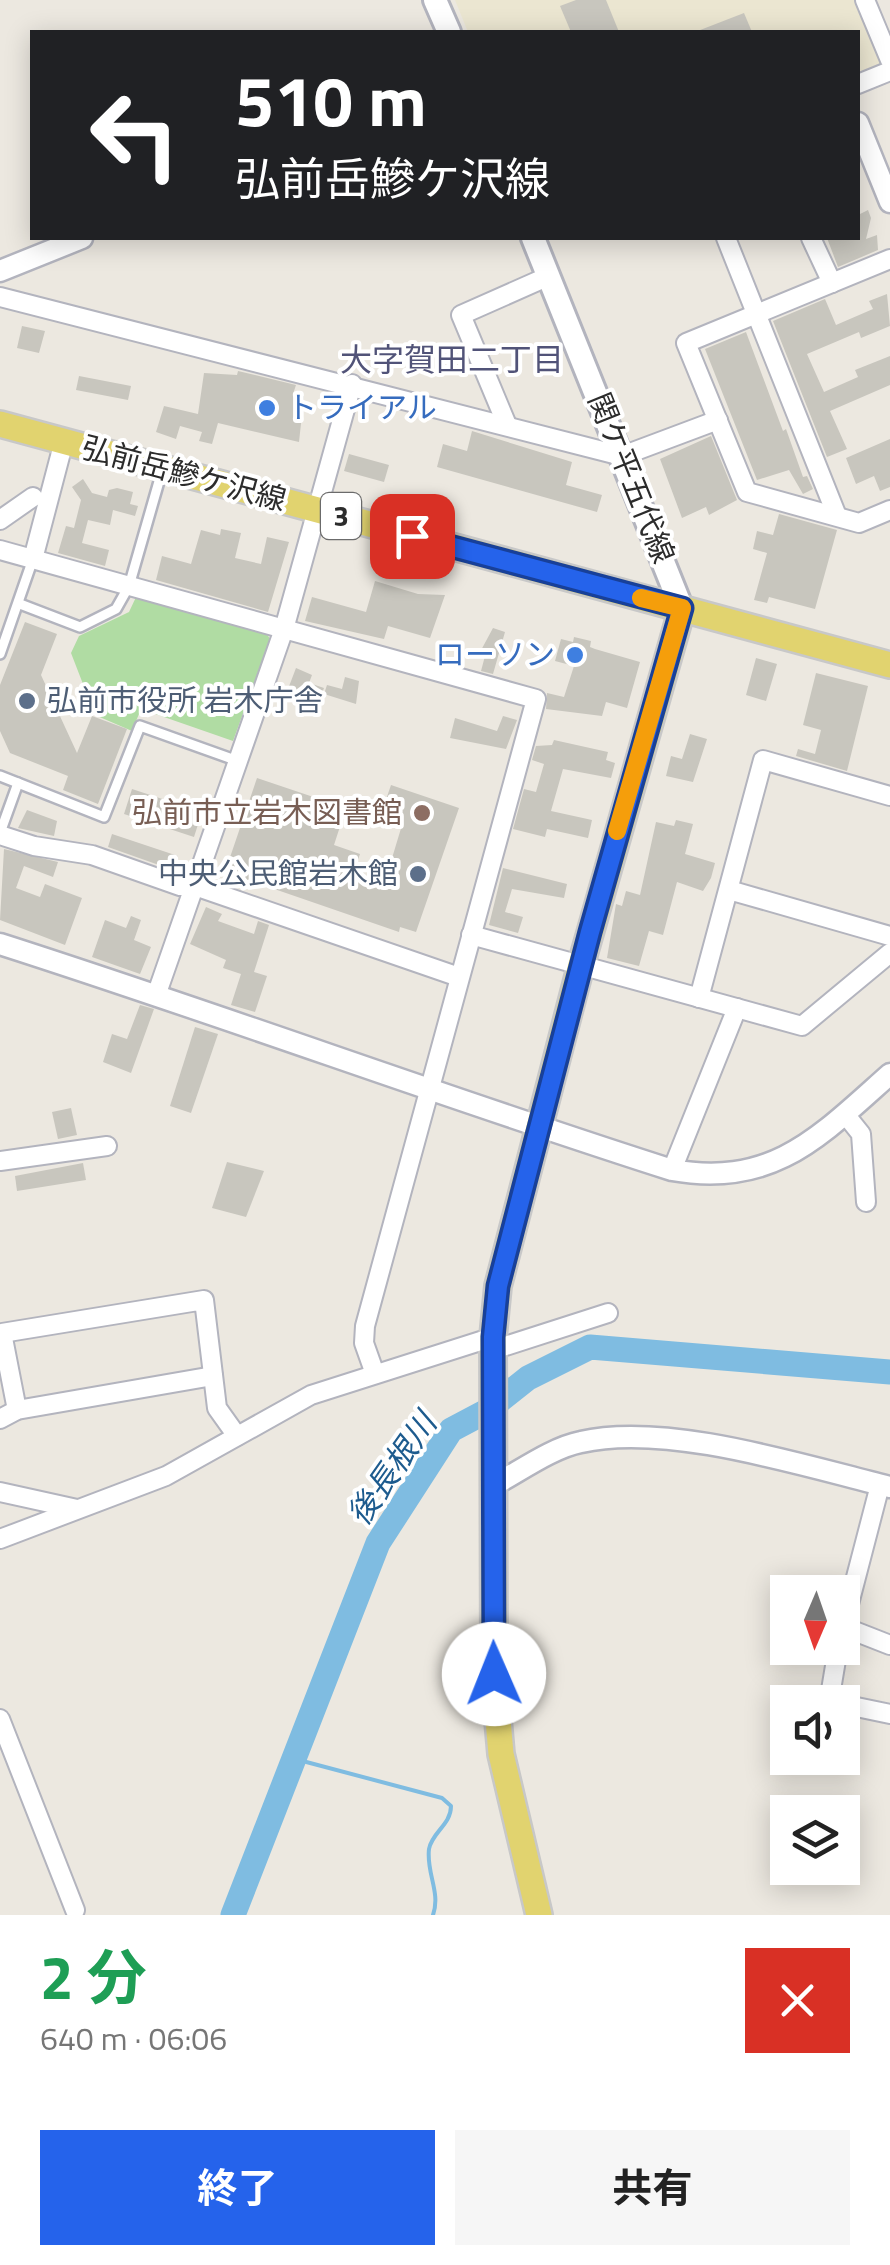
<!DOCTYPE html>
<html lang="ja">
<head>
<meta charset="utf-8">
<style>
	:root { --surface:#fff; --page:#f6f6f6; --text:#222; --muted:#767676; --accent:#2563eb }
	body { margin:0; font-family:"Titillium Web","Noto Sans JP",sans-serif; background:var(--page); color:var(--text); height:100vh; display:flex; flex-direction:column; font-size:38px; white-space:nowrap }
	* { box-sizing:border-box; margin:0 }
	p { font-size:32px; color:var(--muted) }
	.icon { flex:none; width:55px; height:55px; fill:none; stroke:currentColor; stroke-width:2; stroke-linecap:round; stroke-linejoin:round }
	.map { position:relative; height:1915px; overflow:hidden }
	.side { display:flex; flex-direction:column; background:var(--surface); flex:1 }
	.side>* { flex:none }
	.guide { position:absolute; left:30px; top:30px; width:830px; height:210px; border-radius:0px; box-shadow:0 5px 25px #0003; background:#202124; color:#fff; overflow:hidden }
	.needle { width:65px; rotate:182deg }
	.fabs { position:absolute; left:770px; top:1575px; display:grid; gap:20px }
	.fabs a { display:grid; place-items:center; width:90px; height:90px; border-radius:0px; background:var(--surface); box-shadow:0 5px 25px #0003; font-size:50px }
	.pin { position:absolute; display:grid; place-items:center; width:85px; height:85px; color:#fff; margin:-42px; border-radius:20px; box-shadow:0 5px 15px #0006 }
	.me { position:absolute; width:110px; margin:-55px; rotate:359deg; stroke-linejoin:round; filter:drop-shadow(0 0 8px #0008) }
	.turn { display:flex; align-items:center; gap:35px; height:210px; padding:0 40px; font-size:45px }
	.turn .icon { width:130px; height:130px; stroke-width:2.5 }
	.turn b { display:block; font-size:70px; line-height:85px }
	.round { display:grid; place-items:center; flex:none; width:105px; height:105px; border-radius:0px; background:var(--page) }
	.summary { display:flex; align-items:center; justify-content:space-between; height:170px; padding:0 40px }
	h1 { font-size:60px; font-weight:700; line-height:75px; color:#1e9e55 }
	.primary-button { display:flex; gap:20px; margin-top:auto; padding:20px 40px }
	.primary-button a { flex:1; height:115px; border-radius:0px; background:var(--accent); color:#fff; font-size:40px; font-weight:700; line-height:115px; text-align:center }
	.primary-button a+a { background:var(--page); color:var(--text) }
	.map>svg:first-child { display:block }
	.education { fill:#ebe6d1 }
	.green { fill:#b0dca3 }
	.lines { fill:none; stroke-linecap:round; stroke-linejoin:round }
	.stream { stroke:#7fbce1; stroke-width:4 }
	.river { stroke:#7fbce1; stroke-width:25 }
	.building { fill:#c8c6be }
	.service-casing { stroke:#b3b4be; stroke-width:14 }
	.minor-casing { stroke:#b3b4be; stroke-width:22 }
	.tertiary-casing { stroke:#b3b4be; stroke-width:25 }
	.secondary-casing { stroke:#b3b4be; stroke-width:28 }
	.primary-casing { stroke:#c8c8c8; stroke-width:30 }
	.service { stroke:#fff; stroke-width:9 }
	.minor { stroke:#fff; stroke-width:18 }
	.tertiary { stroke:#fff; stroke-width:20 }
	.secondary { stroke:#fff; stroke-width:22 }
	.primary { stroke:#e1d36f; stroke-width:25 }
	.route-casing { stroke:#184099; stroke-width:25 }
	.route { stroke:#2563eb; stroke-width:18 }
	.slow { stroke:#f59e0b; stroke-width:18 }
	.shop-dot { fill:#3f7fe0; stroke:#fff; stroke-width:4 }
	.service-dot { fill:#5c6f8a; stroke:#fff; stroke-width:4 }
	.education-dot { fill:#8d6e63; stroke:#fff; stroke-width:4 }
	.labels { text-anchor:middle; stroke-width:8; stroke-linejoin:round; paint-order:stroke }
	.shield { fill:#fff; stroke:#6b6b6b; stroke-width:2.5 }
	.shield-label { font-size:28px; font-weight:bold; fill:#2c2c2c }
	.shop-label { font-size:30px; fill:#366cbe; stroke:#fff; text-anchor:start }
	.street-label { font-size:30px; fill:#2c2c2c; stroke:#fff }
	.service-label { font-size:30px; fill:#4e5e75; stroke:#fff; text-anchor:start }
	.education-label { font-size:30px; fill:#785e54; stroke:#fff; text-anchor:end }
	.neighbourhood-label { font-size:32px; fill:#515378; stroke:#fff }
	.water-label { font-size:32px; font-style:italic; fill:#1d5b8e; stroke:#fff }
</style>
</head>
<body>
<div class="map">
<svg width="890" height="1915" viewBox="0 0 890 1915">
	<rect width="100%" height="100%" fill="#ece8e0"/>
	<path class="education" d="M455,0H860L884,56L882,65L858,75V32H468Z"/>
	<path class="green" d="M137,595L265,631L270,639L233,741L141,709L132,731L95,715L71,653L79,636L129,612Z"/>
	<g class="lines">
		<path class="stream" d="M295,1759L442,1798L451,1806C451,1825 432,1832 429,1849C426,1873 441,1892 433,1915"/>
		<path class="river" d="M233,1915L378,1543L451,1430L485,1412L528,1378L590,1347L890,1372"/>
	</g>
	<g class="building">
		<path d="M576,0H606L619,32H571L560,6Z"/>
		<path d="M744,13L752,32H695Z"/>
		<path d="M868,210L871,218L866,239L877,235L878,250L838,267L827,238H858V215Z"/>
		<path d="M887,294L890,326L861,338L859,332L807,354L824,392L858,377L855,370L890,356V385L830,411L847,449L827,457L773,321L825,299L836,325L873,309L869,301Z"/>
		<path d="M22,326L45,331L39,353L17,348Z"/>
		<path d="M746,332L783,431L786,429L803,477L807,476L813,489L803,494L789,470L757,480L705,349Z"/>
		<path d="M238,371L296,385L293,394L304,396L299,442L218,423L212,444L199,441L202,432L180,426L176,439L156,432L164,406L198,414L204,373L237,375Z"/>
		<path d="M79,376L131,386L128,400L76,390Z"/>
		<path d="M472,431L572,462L566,485L602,495L597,512L437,467L443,444L467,451Z"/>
		<path d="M711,436L737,500L709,515L706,507L682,518L660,459Z"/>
		<path d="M890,439V487L880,491L874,476L856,484L846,458Z"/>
		<path d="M349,454L389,465L384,482L344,471Z"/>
		<path d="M83,479L92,493L107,497L109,490L117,488L133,492L130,504L138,506L135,516L113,510L110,525L88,520L82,543L109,550L105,566L58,553L66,526L74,528L81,500L72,487Z"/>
		<path d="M779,514L837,530L815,609L769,597L767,603L754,600L767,553L753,549L757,531L773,535Z"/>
		<path d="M221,529L241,533L235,558L261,564L267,537L289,542L268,612L156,580L162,556L191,564L201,530L220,535Z"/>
		<path d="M375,581L418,594L445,595L430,638L388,626L384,639L305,621L312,597L366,612Z"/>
		<path d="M25,622L57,634L41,675L77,753L92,716L127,729L98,804L63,790L68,776L10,753L0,731V685Z"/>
		<path d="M493,628L505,632L493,674L481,671L485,656L479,654Z"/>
		<path d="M574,637L591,641L590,647L595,649L640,662L627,708L606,702L602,716L546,709L547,693L564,697L574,666L555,661L561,639L573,642Z"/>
		<path d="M756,658L777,664L766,701L746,695Z"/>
		<path d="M296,668L312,675L309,683L324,688L319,701L288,689Z"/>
		<path d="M816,673L868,686L847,771L796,756L798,749L815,754L821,730L803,725Z"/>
		<path d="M345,677L359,681L356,704L324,694L327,685L342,689Z"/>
		<path d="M503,716L517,720L506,749L450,738L455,718L497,731Z"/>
		<path d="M690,734L707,739L693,782L666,776L671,756L682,759Z"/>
		<path d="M554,740L608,752L606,760L615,763L611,778L563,769L551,811L592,820L588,838L547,829L545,837L513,829L524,789L536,792L544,764L532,760L536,746L552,745Z"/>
		<path d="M257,778L346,808L334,845L360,854L352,877L383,888L402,825L380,817L391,785L459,808L416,932L400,927L399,932L225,872Z"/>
		<path d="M132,789L202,812L194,837L124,814Z"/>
		<path d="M27,810L57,821L54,836L18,828Z"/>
		<path d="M676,820L693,824L685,854L715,863L711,878L703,891L677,882L663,935L649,931L639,966L607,958L616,904L622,906L626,891L640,895L656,822L674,826Z"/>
		<path d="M112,834L178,856L173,870L108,847Z"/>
		<path d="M4,849L58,862L53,877L24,866L16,888L40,897L45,884L82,898L65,945L0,920Z"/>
		<path d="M503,868L567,884L564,898L512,889L505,912L523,917L518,933L489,925Z"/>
		<path d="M206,907L222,914L218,921L254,934L258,921L269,925L254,972L267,976L255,1012L231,1005L241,974L223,968L226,960L190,944Z"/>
		<path d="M131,916L141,920L134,940L151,947L140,974L92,957L105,920L126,928Z"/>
		<path d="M140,1005L154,1009L131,1073L103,1062L112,1034L127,1039Z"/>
		<path d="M195,1027L218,1034L191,1113L170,1106Z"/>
		<path d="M71,1108L77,1135L58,1139L52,1112Z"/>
		<path d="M227,1162L264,1171L246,1217L212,1208Z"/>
		<path d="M83,1163L86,1180L17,1191L15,1176Z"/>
	</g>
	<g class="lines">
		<defs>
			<g id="service">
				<path d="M20,604L80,627L116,609L129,586L162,471"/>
				<path d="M0,654L33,559"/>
				<path d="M0,776L104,817L140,726L238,761"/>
				<path d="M0,833L18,783"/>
			</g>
			<g id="minor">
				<path d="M865,0L890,60"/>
				<path d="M858,84L890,71"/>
				<path d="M726,238L837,516"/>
				<path d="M811,238L832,283"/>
				<path d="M890,259L686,343L747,492L859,523L890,510"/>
				<path d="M0,297L622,456L718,420"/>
				<path d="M507,425L461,315L549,276"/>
				<path d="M0,520L33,497"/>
				<path d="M0,550L536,699L365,1326L364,1343L375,1374"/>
				<path d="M33,559L64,441"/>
				<path d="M0,835L34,846L92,855L180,886H195L459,977"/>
				<path d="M729,890L890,936"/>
				<path d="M471,935L802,1026L890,953"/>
				<path d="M157,993L284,629L352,384"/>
				<path d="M699,998L763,760L890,796"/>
				<path d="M845,1114L861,1134L866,1202"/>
				<path d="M0,1161L107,1146"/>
				<path d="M672,1170L737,1008"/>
				<path d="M493,1350L608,1313"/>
				<path d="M17,1410L2,1333L204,1300L217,1408L237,1436"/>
				<path d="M0,1419L17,1410L213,1376"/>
				<path d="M0,1492L77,1509"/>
				<path d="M0,1539L166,1476L311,1395L493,1337"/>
				<path d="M844,1627L890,1645"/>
				<path d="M842,1631L880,1485"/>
				<path d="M838,1648L830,1696L841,1702"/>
				<path d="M842,1704L890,1714"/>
				<path d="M0,1719L75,1910"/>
			</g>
			<g id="tertiary">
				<path d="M858,123L890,202"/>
				<path d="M0,271L82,238"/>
				<path d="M0,944C225,1016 446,1098 672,1170C773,1188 819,1137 890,1074"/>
				<path d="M492,1486C519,1472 551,1448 581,1442C667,1422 804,1466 890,1487"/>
			</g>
			<g id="secondary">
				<path d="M435,0L449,32"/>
				<path d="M533,238L682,609"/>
			</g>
			<g id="primary">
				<path d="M0,424L890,665"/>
				<path d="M539,1915L501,1754L494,1674L493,1337L498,1286L581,965L682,609"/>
			</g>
		</defs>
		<use href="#service" class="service-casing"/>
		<use href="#minor" class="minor-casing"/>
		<use href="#tertiary" class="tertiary-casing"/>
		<use href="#secondary" class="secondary-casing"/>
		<use href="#primary" class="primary-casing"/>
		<use href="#service" class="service"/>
		<use href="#minor" class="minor"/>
		<use href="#tertiary" class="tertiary"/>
		<use href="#secondary" class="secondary"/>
		<use href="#primary" class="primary"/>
	</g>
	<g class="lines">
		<defs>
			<path id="route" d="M412,536L682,608L590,932L498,1286L493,1337L494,1674"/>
		</defs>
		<use href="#route" class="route-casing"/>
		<use href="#route" class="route"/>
		<path class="slow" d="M617,831L682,608L641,598"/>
	</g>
	<g class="shop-dot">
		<circle cx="267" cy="408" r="10"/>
		<circle cx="575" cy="655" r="10"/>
	</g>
	<g class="service-dot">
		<circle cx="27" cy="701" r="10"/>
		<circle cx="418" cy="874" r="10"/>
	</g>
	<circle class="education-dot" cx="422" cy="813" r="10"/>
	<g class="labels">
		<rect class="shield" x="321" y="493" width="40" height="46" rx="8"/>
		<g class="shield-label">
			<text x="341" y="526">3</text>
		</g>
		<g class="shop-label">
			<text x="287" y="418">トライアル</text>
			<text x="555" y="665" text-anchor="end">ローソン</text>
		</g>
		<g class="street-label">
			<text transform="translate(184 474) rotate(15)" y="10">弘前岳鰺ケ沢線</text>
			<text transform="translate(631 478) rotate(68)" y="10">関ケ平五代線</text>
		</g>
		<g class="service-label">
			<text x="47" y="711">弘前市役所 岩木庁舎</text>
			<text x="398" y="884" text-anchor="end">中央公民館岩木館</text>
		</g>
		<g class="education-label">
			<text x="402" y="823">弘前市立岩木図書館</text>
		</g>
		<g class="neighbourhood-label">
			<text x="452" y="371">大字賀田二丁目</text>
		</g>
		<g class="water-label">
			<text transform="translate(392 1469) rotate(-55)" y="11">後長根川</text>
		</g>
	</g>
</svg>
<div class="fabs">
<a><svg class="needle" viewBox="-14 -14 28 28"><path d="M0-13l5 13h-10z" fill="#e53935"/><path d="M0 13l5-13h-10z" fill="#767676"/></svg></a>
<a><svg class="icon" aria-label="sound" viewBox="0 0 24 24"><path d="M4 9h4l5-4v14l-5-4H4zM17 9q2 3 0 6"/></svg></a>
<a><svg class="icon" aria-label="layers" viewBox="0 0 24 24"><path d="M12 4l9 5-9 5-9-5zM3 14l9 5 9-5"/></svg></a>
</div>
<div class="pin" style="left:412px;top:536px;background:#d93025"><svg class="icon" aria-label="arrive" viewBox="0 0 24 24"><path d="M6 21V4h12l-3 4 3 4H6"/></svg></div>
<svg class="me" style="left:494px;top:1674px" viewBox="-20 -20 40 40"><circle r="19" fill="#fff"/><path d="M0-13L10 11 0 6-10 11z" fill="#2563eb"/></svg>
<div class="guide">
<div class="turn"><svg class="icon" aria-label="left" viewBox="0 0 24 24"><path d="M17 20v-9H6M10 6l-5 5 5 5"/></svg><div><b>510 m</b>弘前岳鰺ケ沢線</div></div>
</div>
</div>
<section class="side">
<div class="summary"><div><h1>2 分</h1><p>640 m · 06:06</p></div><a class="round" style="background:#d93025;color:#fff"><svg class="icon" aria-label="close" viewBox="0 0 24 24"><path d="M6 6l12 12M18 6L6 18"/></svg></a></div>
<div class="primary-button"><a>終了</a><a>共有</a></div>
</section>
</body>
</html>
